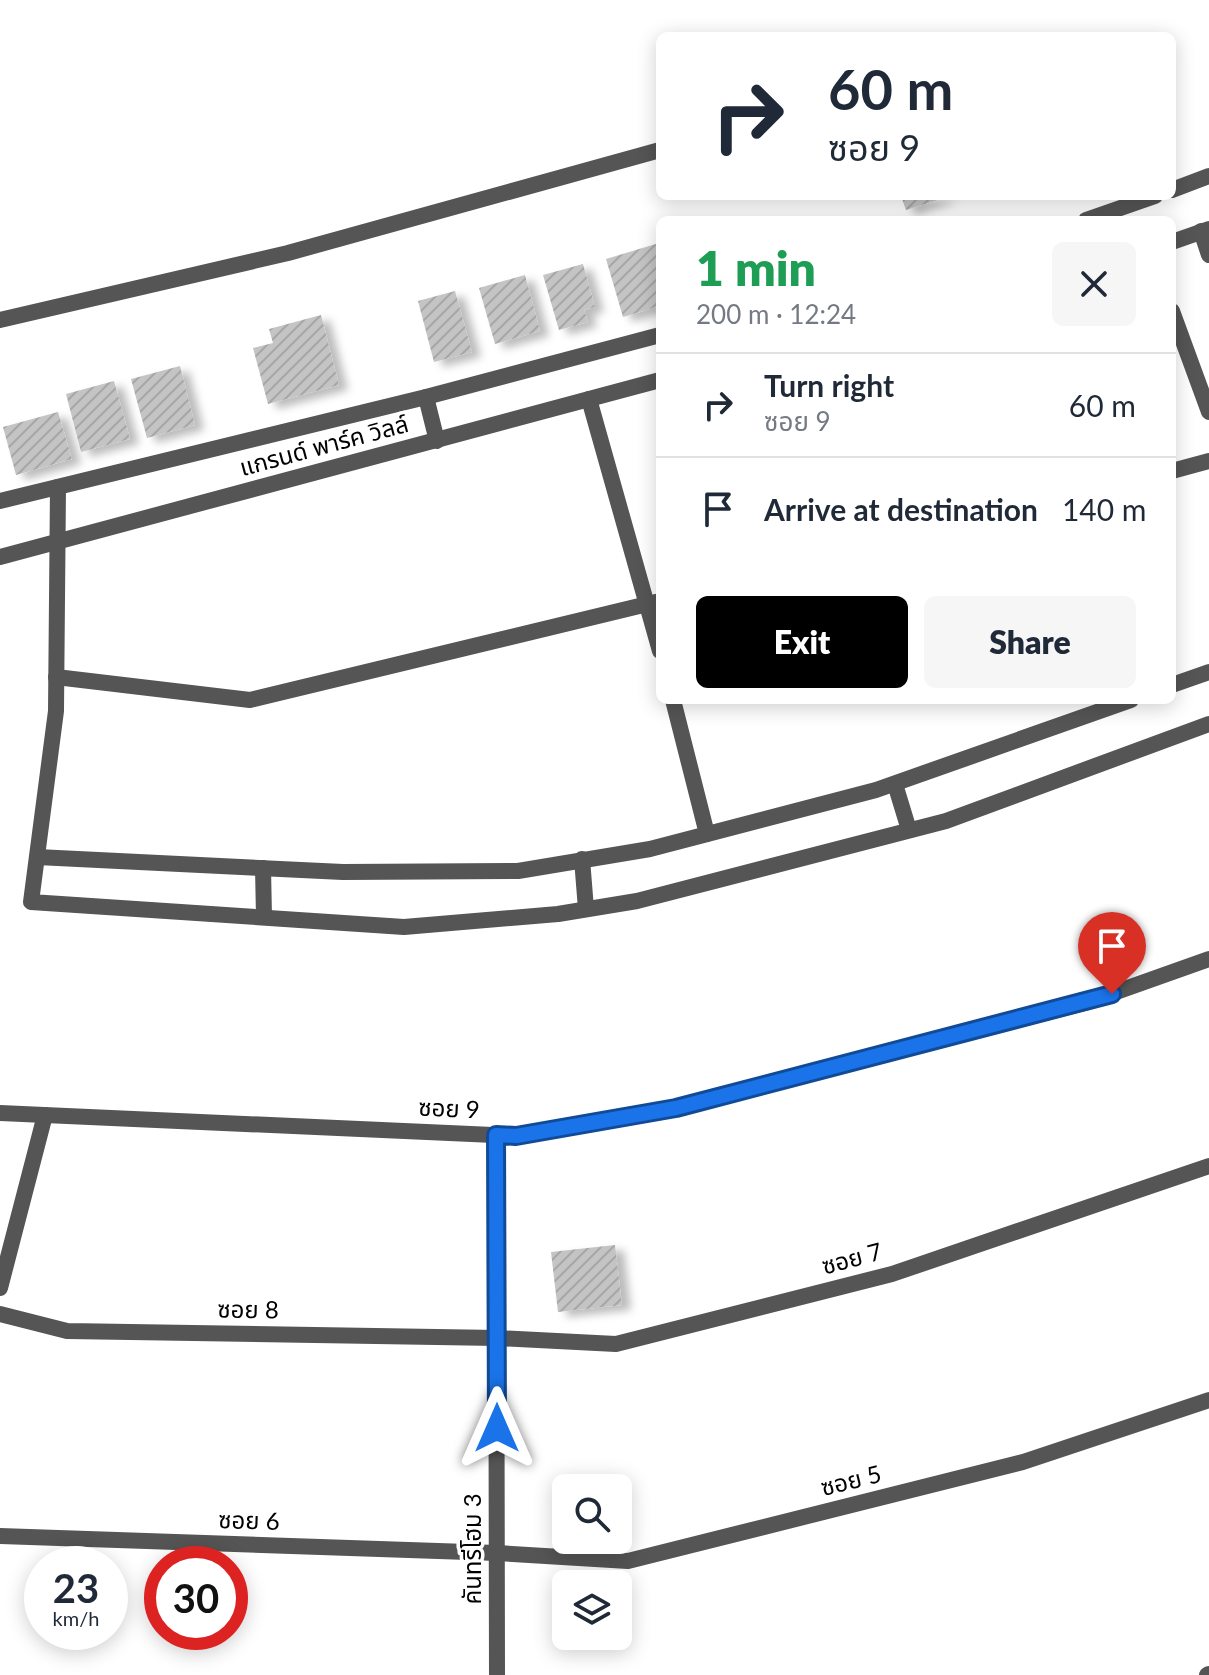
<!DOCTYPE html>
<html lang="en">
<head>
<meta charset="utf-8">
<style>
	:root { --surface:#fff; --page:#f6f6f7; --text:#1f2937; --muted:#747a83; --line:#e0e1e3; --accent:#000 }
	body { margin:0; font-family:Lato,"Noto Sans Thai",sans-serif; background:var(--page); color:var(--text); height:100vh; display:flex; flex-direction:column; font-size:30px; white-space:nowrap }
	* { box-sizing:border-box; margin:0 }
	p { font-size:26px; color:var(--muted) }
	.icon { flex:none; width:44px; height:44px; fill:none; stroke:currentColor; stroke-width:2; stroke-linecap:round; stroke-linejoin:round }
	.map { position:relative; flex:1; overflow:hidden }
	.sheet { position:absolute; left:656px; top:216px; width:520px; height:488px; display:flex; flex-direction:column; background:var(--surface); border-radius:12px; box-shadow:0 4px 20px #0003 }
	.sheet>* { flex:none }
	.hud { position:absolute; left:656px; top:32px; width:520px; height:168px; border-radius:12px; box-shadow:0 4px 20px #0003; background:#fff; color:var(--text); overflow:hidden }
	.buttons { position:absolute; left:552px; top:1474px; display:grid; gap:16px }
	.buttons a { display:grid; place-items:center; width:80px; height:80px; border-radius:12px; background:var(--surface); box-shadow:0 4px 20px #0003; font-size:40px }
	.speed { position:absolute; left:24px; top:1546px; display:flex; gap:16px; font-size:40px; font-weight:700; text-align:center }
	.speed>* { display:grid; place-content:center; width:104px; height:104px; border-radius:50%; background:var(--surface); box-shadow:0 4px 20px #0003; line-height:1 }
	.speed small { font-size:20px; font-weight:400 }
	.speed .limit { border:12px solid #d22; background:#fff; color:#111 }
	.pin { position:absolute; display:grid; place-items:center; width:68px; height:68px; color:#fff; margin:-82px -34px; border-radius:50% 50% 50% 0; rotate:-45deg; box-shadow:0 0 8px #0007 }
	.pin .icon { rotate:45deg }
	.me { position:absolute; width:88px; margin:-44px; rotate:0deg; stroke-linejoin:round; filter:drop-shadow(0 0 6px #0008) }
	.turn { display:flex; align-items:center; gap:28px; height:168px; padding:0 40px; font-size:36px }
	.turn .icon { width:104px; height:104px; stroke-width:2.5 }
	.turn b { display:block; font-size:56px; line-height:68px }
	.round { display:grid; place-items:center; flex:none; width:84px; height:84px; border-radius:12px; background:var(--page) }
	.head { display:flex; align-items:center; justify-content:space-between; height:136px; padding:0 40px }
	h1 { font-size:48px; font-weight:800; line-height:60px; color:#1e9e55 }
	.button { display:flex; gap:16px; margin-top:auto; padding:16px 40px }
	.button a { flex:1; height:92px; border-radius:12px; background:var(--accent); color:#fff; font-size:32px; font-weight:800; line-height:92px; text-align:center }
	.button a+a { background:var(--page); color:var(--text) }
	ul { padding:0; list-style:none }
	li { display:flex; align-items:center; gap:24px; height:104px; padding:0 40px; border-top:2px solid var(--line) }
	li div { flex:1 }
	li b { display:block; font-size:30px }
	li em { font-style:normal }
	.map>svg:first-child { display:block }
	.building { fill:url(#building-hatch); filter:url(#shadow) }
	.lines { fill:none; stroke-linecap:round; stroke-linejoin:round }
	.service { stroke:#555; stroke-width:16 }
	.minor { stroke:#555; stroke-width:16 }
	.route-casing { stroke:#114b97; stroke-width:20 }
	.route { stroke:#1a73e8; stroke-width:14 }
	.labels { text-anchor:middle; stroke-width:7; stroke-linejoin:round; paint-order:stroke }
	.street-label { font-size:24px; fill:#000; stroke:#fff }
</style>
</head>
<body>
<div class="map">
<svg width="1209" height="1675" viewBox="0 0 1209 1675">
	<defs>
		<pattern id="building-hatch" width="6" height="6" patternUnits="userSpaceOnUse" patternTransform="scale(2)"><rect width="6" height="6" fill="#c4c4c4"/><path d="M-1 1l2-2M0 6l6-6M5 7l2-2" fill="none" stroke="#a7a7a7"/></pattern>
		<filter id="shadow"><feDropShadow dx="9" dy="5" stdDeviation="4" flood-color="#0004"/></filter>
	</defs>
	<rect width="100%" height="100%" fill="#fff"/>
	<g class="building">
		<path d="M901,196H947V197L906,210Z"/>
		<path d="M659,243L660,306L623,317L606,259Z"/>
		<path d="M583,264L595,307L584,310L588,322L559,330L543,275Z"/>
		<path d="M525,275L540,331L495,344L479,288Z"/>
		<path d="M455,291L472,352L434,362L418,301Z"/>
		<path d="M321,315L339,385L268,404L253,348L273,343L269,329Z"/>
		<path d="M180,366L195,425L147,438L131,379Z"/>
		<path d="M114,381L130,439L81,452L66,394Z"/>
		<path d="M58,412L72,459L16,475L3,427Z"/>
		<path d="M615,1245L622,1305L558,1312L551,1252Z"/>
	</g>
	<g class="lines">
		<path class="service" d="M0,320L288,253L660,150"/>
		<g class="minor">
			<path d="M1172,190L1209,176"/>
			<path d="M1086,220L1155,196"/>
			<path d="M1201,231L1209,255"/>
			<path d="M1172,242L1209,229"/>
			<path d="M1172,311L1209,412"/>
			<path d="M426,397L437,441"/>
			<path d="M589,399L660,651"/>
			<path d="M1172,471L1209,461"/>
			<path d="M58,487L56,711L31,902L404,927L558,914L637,901L946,821L1209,724"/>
			<path d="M0,501L426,397L660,335"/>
			<path d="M0,557L660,380"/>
			<path d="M56,677L250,700L660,601"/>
			<path d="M1172,685L1209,672"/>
			<path d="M673,700L707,834"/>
			<path d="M895,784L909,830"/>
			<path d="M37,857L343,872L518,871L650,849L876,790L1131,700"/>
			<path d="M582,859L586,909"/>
			<path d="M263,868L264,917"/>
			<path d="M0,1113L516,1136L676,1108L1088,1002L1209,959"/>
			<path d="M496,1135L497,1675"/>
			<path d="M0,1288L45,1115"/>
			<path d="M0,1314L67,1331L497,1338L616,1344L892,1274L1209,1166"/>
			<path d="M0,1536L497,1553L628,1561L1023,1462L1209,1400"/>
			<path d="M1207,1675L1209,1674"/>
		</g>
	</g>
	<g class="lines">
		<defs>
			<path id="route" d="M497,1428L496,1135L516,1136L676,1108L1112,994"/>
		</defs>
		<use href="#route" class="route-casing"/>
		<use href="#route" class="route"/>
	</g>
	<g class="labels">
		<g class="street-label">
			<text transform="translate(324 446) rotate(-15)" y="8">แกรนด์ พาร์ค วิลล์</text>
			<text transform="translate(449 1109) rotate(3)" y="8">ซอย 9</text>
			<text transform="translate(852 1259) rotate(-15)" y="8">ซอย 7</text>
			<text transform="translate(248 1310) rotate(1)" y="8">ซอย 8</text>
			<text transform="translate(851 1481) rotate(-14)" y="8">ซอย 5</text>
			<text transform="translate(249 1521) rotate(2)" y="8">ซอย 6</text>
			<text transform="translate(473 1549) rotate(-90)" y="8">คันทรีโฮม 3</text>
		</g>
	</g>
</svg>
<div class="buttons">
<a><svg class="icon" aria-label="search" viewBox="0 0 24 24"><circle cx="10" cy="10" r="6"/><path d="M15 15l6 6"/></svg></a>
<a><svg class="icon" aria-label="layers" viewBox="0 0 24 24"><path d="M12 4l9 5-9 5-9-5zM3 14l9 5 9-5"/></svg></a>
</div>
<div class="speed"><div>23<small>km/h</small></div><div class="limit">30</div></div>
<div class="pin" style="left:1112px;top:994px;background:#d93025"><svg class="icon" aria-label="arrive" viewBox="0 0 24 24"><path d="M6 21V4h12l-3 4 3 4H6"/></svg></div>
<svg class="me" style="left:497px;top:1428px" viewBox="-20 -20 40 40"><path d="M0-17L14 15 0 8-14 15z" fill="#1a73e8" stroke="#fff" stroke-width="4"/></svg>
<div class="hud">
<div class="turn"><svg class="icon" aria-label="right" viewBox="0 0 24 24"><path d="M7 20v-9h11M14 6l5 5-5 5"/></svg><div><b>60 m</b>ซอย 9</div></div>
</div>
<section class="sheet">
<div class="head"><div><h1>1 min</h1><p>200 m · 12:24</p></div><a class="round"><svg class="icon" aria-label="close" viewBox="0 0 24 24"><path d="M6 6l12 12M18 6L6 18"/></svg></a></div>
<ul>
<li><svg class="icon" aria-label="right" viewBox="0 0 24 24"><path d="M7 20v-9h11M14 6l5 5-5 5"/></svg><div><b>Turn right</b><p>ซอย 9</p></div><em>60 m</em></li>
<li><svg class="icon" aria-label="arrive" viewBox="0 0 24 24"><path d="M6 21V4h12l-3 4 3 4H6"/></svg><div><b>Arrive at destination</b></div><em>140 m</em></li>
</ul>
<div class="button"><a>Exit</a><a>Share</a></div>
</section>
</div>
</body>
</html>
